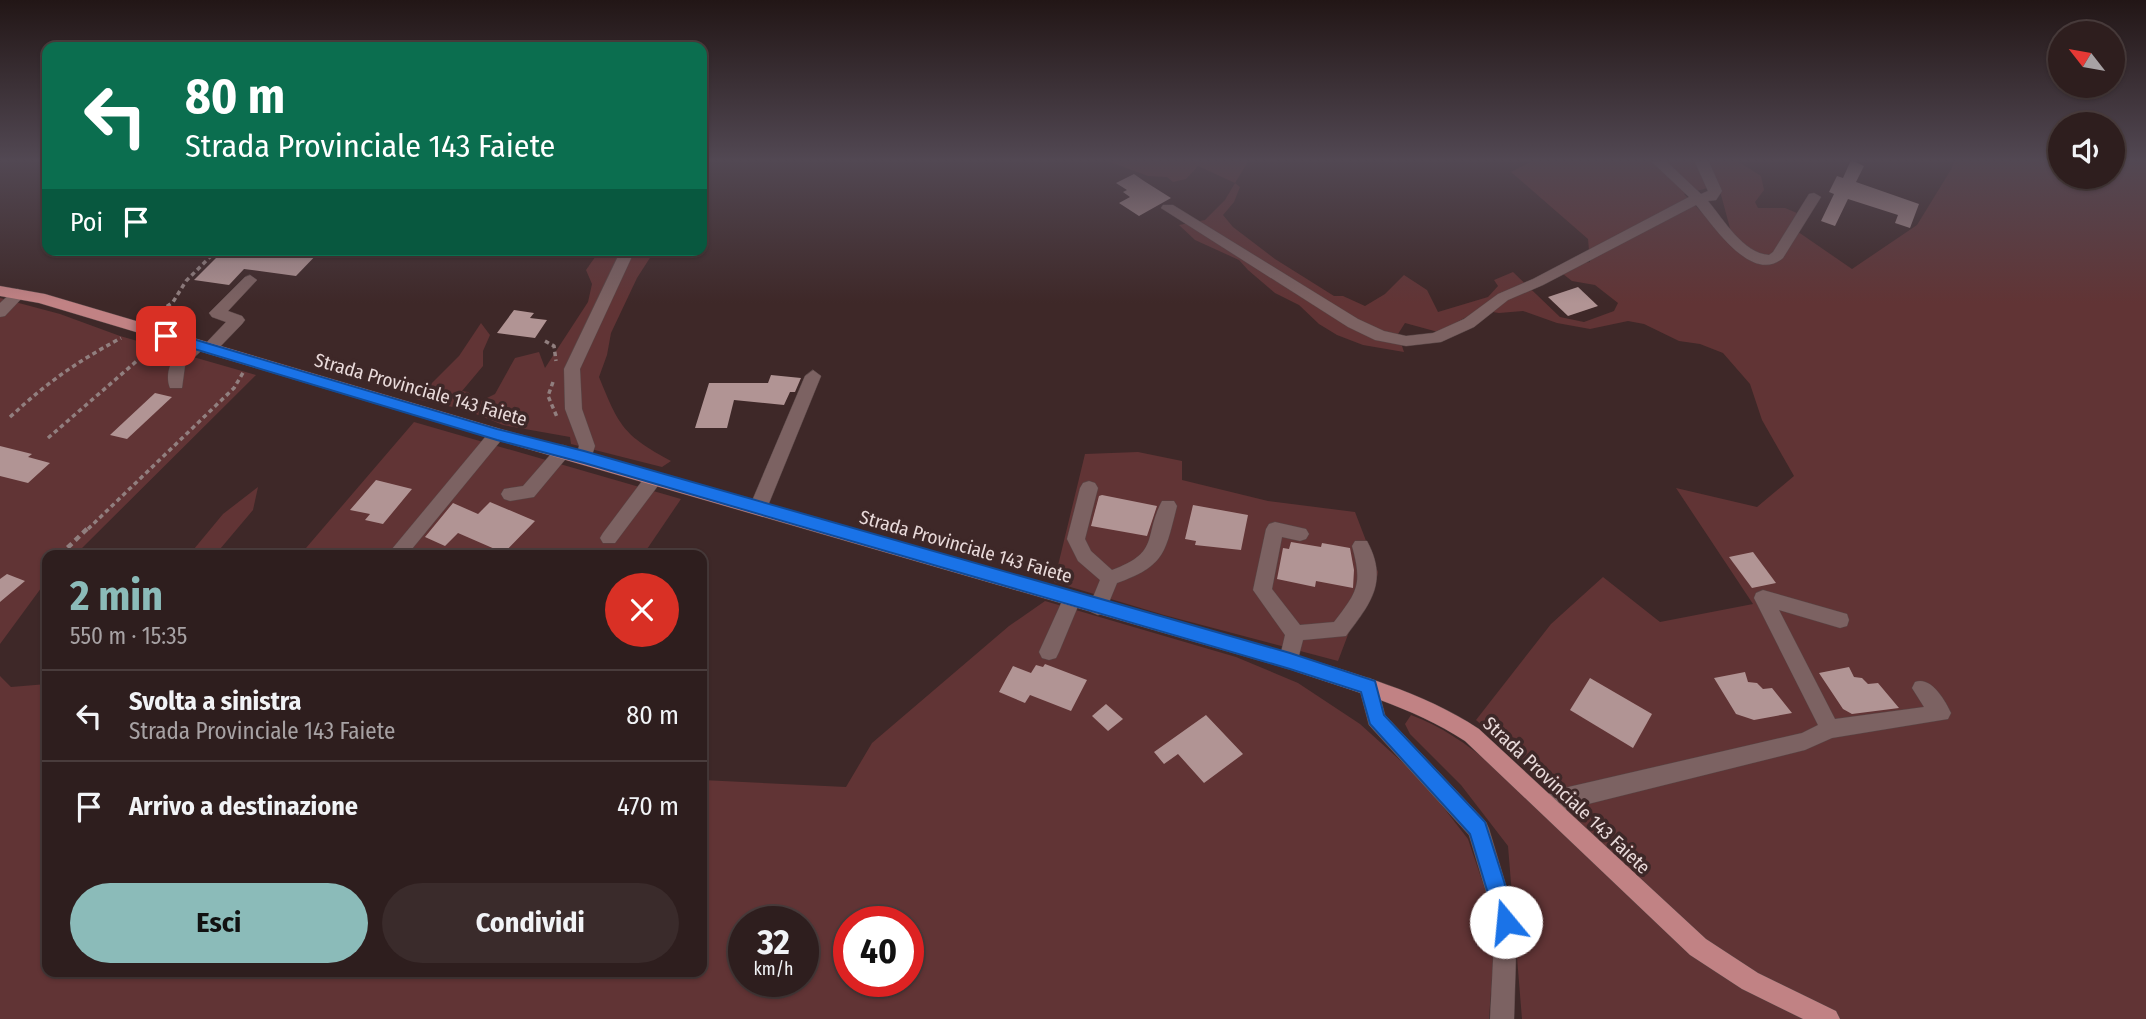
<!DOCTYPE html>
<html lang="it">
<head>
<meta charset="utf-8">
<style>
	:root { --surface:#2e1e1e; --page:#3a2b2b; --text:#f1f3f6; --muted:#a7a2a4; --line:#493c3c; --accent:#8bbbb9 }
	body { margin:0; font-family:"Fira Sans Condensed",sans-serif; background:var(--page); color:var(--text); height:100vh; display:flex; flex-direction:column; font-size:26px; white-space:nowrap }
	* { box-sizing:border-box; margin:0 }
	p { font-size:23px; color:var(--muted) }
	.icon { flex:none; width:38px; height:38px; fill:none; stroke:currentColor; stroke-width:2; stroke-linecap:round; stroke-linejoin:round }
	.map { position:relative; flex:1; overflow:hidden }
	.side { position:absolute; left:42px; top:550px; width:665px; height:427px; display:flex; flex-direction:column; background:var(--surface); border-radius:14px; box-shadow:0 2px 5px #0004,0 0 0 2px var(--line) }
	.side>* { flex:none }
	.top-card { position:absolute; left:42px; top:42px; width:665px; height:214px; border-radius:14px; box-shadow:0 2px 5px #0004,0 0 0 2px var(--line); background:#0b6e4f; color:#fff; overflow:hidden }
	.needle { width:46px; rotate:301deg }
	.buttons { position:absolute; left:2048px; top:21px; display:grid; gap:14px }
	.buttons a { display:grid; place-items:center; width:77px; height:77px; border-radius:50%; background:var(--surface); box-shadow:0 2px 5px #0004,0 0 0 2px var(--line); font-size:35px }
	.speed { position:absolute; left:728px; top:906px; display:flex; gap:14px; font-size:35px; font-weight:700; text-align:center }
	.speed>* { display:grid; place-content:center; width:91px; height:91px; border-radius:50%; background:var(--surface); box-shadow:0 2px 5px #0004,0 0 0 2px var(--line); line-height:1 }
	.speed small { font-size:18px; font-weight:400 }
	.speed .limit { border:10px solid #d22; background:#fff; color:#111 }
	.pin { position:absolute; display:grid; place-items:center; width:60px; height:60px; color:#fff; margin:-30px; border-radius:14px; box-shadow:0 4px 10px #0006 }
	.me { position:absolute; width:77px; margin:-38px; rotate:343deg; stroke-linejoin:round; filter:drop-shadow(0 0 5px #0008) }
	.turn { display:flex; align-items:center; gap:24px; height:147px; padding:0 28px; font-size:32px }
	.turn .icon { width:91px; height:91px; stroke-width:2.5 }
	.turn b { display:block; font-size:49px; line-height:60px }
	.then { display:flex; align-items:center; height:66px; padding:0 28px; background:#0003; gap:14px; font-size:26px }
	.round { display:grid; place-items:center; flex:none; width:74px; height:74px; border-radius:37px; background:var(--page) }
	.summary { display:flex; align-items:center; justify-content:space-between; height:119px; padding:0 28px }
	h1 { font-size:42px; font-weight:700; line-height:52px; color:var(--accent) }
	.primary-button { display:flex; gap:14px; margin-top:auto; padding:14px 28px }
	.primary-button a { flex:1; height:80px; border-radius:42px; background:var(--accent); color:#111; font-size:28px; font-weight:700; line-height:80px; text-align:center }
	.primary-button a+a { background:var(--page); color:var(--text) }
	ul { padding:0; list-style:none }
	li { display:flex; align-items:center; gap:21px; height:91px; padding:0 28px; border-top:2px solid var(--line) }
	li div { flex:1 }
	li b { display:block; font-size:26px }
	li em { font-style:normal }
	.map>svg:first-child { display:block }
	.green { fill:#613435; fill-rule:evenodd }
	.building { fill:#b19494 }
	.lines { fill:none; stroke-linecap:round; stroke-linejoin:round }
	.minor-casing { stroke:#574545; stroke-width:1 }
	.major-casing { stroke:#574545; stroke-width:1 }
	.path-far1 { stroke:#917f7f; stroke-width:3.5; stroke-dasharray:4.5 3.5; stroke-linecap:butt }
	.path { stroke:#917f7f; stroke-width:4.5; stroke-dasharray:6 4.5; stroke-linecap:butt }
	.minor { fill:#7c6262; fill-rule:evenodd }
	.major { fill:#c18284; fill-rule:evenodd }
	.route { fill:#1a73e8; stroke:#114b97; stroke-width:2 }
	.labels { text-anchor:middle; stroke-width:7; stroke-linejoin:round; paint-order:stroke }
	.street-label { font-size:19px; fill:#e9dada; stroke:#3e2828 }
</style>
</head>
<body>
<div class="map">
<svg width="2146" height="1019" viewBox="0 0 2146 1019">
	<rect width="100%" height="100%" fill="#3e2828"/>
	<g class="green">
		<path d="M1105,160H1249L1235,183L1240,187L1234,202L1223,215L1233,227L1275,259L1334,296H1343L1365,306L1385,294L1404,275L1427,290L1438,312L1488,297L1498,286L1494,280L1513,272L1560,317L1584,322L1614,311L1618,303L1595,285L1572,281L1563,274L1582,263L1590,262L1588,239L1511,172L1534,160H1736L1761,176L1764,190L1755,202L1758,208H1785L1797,213L1791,227L1852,269L1917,225L1952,168L1954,160H2060V177H2112V160H2146V1019H1522L1508,846L1461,785L1410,734L1405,724L1411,715C1467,736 1508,779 1552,820L1574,806L1476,720L1551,624L1603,577L1660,622L1753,604L1676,488L1757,507L1794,476L1762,420L1750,384L1723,353L1700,344L1679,341L1644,324L1628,321L1590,329L1557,323L1523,311L1499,313L1480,310L1438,332L1405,323L1398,334L1404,352L1363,345L1337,335L1319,324L1299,305L1275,293L1248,270L1239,260L1195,240L1179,225L1205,220L1225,200L1235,183L1198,166L1186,179L1173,182L1167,177L1148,176ZM1708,188L1720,191L1731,232L1758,256L1737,249L1684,194Z"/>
		<path d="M600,250H655L637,278L611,333L607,355L599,377C619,426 623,435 671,461L662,467L571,444L570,437L503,425L466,410L416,399L459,356L481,323L490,335L483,351V366L462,391L468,392L479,402L495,394L515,358L539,352L545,368L588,302L592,284L586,270Z"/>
		<path d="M0,298L60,314L120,336L256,375L75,555H47V580L0,644Z"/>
		<path d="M414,422L681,499L643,555H300Z"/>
		<path d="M1138,452L1182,461V480L1268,501L1355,512L1378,572L1374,592L1349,632L1338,661L1164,615L1054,582L1085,454Z"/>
		<path d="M258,487L253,510L215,555H189L223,514Z"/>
		<path d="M1045,601L1236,657L1298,683L1360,724L1422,780L1468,839L1496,922L1489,1019H0V676L11,687L47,684V971H702V780L846,787L872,743L1009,626ZM744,922H803V982H744ZM849,922H908V982H849Z"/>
	</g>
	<g class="building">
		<path d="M1851,160L1864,166L1856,182L1919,204L1910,228L1895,223L1898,215L1848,199L1835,226L1821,221L1834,194L1829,192L1837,176L1843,178Z"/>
		<path d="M1134,174L1144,181L1171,198L1139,216L1119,203L1130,197L1123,192L1127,190L1116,183Z"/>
		<path d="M224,250L277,256L283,250H321L296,276L244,269L229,285L194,280Z"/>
		<path d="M1578,287L1598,306L1568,316L1548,297Z"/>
		<path d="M514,310L534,313L530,318L547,320L535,338L497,333Z"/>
		<path d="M771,375L801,378L795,392H790L784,405L734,400L727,428H695L709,383H768Z"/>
		<path d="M155,393L172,397L127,439L110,435Z"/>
		<path d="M0,446L32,454L28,457L50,463L28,483L0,476Z"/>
		<path d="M376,480L412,489L383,524L365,520L370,514L350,510Z"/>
		<path d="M1102,495L1157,506L1147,536L1091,526L1099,496Z"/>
		<path d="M490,502L535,521L504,553L458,533L445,546L425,537L453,503L478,514Z"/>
		<path d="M1193,505L1248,515L1241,550L1195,545L1196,541L1185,539Z"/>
		<path d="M1291,542L1321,547L1322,543L1350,548L1354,570L1353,588L1316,581L1315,587L1277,579L1283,548L1289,549Z"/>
		<path d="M1753,552L1776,583L1752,588L1729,557Z"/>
		<path d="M7,574L25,581L0,602V579Z"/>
		<path d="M1045,664L1087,680L1071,711L1030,695L1025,703L999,692L1013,666L1031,673L1036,665L1043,667Z"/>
		<path d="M1849,667L1854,677L1862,678L1868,684L1878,683L1899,708L1852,714L1843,709L1819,673Z"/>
		<path d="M1745,672L1748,682L1757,683L1763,689L1772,688L1792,713L1754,720L1736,714L1714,678Z"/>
		<path d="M1590,678L1652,714L1633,748L1570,710Z"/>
		<path d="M1106,704L1123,719L1108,731L1092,716Z"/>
		<path d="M1206,715L1243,754L1204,783L1178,754L1164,764L1154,752Z"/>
	</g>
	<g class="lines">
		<defs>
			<g id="minor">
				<path d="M1650,160H1665L1701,194L1708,191L1694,160H1708L1722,191L1716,200L1708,201C1724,220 1743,253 1769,255L1773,252L1809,194L1814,193L1821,197L1783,258C1752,285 1713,225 1696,205L1543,285L1508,300L1474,327L1441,342L1406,346L1375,340L1348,327L1161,208L1163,205H1173L1358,319L1384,331L1406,336L1433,333L1464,319L1498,294L1533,279L1689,197Z"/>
				<path d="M621,250H635L580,369L582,409L595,446L590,461L584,463L576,457L579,446L565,409L564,369Z"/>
				<path d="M250,275L257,280L228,311L242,316L245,320L242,324L214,353L209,354L202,350L185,366L182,388H170C162,368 179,345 198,340L205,344L226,322L212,317L209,313L245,277Z"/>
				<path d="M18,289L25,294L23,297L5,316L0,317V303L13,291Z"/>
				<path d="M813,370L821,376L767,508L764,513H752L749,508L805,376Z"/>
				<path d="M497,428L505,434L503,438L407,555H387L491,430Z"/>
				<path d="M563,445L569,447L571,451L569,455L534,497L510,501L504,499L501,494L504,489L523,486L557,447Z"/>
				<path d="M654,471L660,473L663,478L660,483L615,543H603L600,538L603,533L648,473Z"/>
				<path d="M1089,481L1095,483L1098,488L1085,539L1091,551L1112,570C1161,552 1143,537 1162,501H1174L1177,506C1165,553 1165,566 1117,583L1105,612L1098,615L1091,612L1089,607L1100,580L1078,561L1067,539L1080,488L1083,483Z"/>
				<path d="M1275,522L1306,529L1309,534L1306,539L1300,541L1282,537L1272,589L1300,625L1334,622C1357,592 1363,585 1352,546L1355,541H1367C1389,582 1370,604 1346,636L1303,640L1296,667L1289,669L1282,667L1279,661L1285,635L1253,590L1266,529L1269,524Z"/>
				<path d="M1763,590L1847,614L1849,620L1847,626L1840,628L1779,610L1835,719L1924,707L1912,688L1915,682C1931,676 1945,700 1951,713L1948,719L1832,738L1805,750L1548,814L1541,811L1537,804L1541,797L1564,788L1802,733L1818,725L1754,598L1756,593Z"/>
				<path d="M1072,591L1079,594L1081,599L1059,652L1056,658L1049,660L1042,658L1039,652L1063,599L1065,594Z"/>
				<path d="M1369,678L1376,681L1385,715L1486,822L1489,829L1517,922L1514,1019H1490L1495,922L1469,835L1369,725L1359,687L1362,681Z"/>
			</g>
			<path id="major" d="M0,286L45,294L497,428L1289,653C1354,674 1422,691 1479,729L1706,939L1758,973L1836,1011L1840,1019H1803L1742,989L1690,955L1465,741C1412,706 1349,690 1289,669L497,440L39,303L0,296Z"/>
		</defs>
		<use href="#minor" class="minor-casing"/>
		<use href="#major" class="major-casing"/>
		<g class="path-far1">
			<path d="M154,316L173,302L186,281L217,250"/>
			<path d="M545,341L554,346L556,361"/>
			<path d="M553,382L548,396L557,417"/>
			<path d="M10,417C49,381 75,363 121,338"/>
			<path d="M48,438L154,346"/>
			<path d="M88,529L234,388L244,371"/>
		</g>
		<g class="path">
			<path d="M60,555L89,527"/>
			<path d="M45,570L47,567"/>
		</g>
		<use href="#minor" class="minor"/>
		<use href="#major" class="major"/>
	</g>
	<linearGradient id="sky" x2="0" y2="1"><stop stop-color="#221616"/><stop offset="0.53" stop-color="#524853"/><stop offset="1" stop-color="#524853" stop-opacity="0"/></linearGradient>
	<rect width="2146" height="303" fill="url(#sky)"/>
	<path class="route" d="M166,331L497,429L584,451L1290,653L1375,681L1384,715L1485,822L1517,922L1514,930L1506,933L1499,930L1470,834L1370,724L1361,692L1290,669L584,463L497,440L161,339V332Z"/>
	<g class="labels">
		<g class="street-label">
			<text transform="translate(421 389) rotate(16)" y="7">Strada Provinciale 143 Faiete</text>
			<text transform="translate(966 546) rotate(16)" y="7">Strada Provinciale 143 Faiete</text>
			<text transform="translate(1567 795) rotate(43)" y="7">Strada Provinciale 143 Faiete</text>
		</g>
	</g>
</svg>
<div class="buttons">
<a><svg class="needle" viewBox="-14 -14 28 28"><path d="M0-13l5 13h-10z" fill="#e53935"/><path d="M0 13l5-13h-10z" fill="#a7a2a4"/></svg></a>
<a><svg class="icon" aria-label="sound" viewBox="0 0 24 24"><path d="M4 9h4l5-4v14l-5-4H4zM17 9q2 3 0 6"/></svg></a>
</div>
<div class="speed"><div>32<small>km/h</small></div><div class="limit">40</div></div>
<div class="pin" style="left:166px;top:336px;background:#d93025"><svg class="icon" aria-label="arrive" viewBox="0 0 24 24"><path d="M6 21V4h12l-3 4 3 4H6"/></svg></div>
<svg class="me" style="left:1506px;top:922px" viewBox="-20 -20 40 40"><circle r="19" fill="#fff"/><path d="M0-13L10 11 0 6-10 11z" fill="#1a73e8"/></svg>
<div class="top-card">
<div class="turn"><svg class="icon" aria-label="left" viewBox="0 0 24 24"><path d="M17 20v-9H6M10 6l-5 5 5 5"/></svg><div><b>80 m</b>Strada Provinciale 143 Faiete</div></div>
<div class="then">Poi<svg class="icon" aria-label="arrive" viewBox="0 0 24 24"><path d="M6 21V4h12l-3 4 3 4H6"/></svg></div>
</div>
<section class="side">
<div class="summary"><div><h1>2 min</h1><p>550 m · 15:35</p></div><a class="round" style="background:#d93025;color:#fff"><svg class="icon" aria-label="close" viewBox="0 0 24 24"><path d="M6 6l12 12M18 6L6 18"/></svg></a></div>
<ul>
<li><svg class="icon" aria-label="left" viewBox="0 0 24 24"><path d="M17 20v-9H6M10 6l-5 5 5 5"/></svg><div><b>Svolta a sinistra</b><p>Strada Provinciale 143 Faiete</p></div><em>80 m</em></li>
<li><svg class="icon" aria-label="arrive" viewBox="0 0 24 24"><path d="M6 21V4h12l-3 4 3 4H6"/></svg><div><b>Arrivo a destinazione</b></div><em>470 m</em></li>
</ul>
<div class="primary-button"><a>Esci</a><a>Condividi</a></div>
</section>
</div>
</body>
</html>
